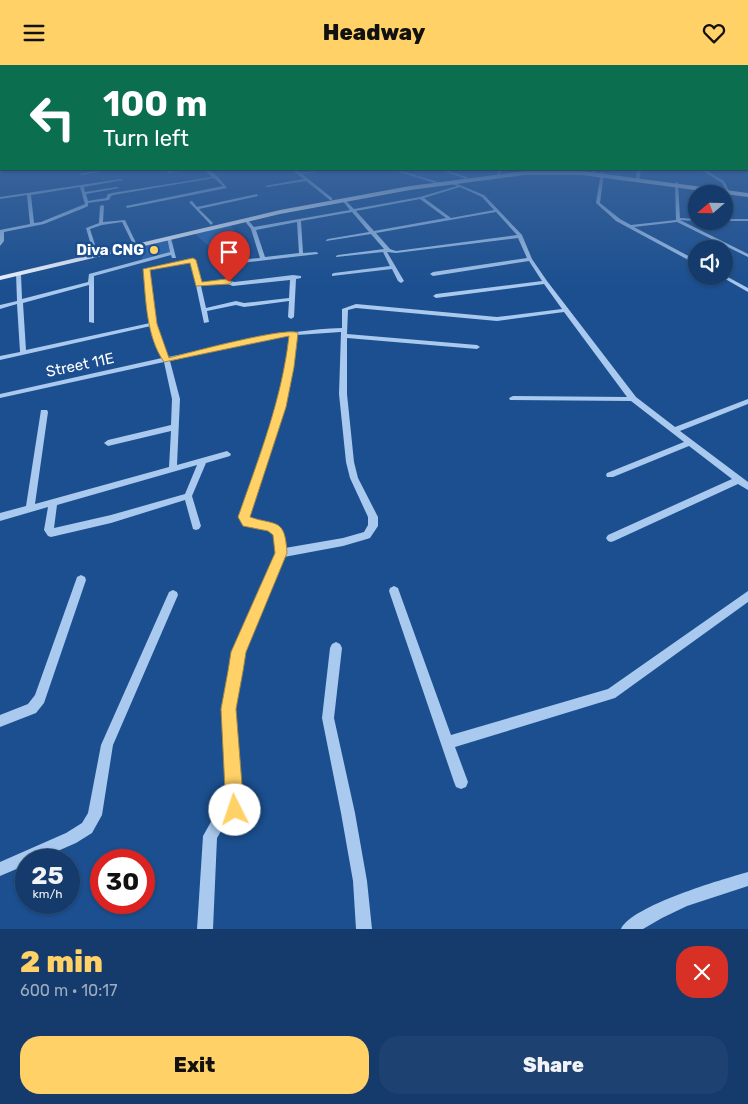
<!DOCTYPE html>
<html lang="en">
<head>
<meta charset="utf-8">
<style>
	:root { --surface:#143b6b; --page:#1d4271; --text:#f1f3f6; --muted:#9dadc1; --line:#33557e; --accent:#ffd166 }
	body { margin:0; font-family:Rubik,sans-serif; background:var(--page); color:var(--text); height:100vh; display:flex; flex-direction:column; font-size:19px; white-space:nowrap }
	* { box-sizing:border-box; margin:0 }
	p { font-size:16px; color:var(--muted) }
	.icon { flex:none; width:28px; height:28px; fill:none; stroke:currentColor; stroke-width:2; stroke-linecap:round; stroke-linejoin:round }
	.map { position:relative; height:864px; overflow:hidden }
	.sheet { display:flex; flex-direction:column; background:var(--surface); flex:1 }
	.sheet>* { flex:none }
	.guide { position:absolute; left:0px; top:0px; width:749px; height:105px; box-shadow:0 1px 4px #0004,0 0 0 1px var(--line); background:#0b6e4f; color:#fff; overflow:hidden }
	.needle { width:32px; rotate:250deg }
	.buttons { position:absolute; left:688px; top:120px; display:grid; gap:10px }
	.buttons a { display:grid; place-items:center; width:45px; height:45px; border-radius:50%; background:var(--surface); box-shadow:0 1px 4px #0004,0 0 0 1px var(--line); font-size:25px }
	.speed { position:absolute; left:15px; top:784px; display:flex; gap:10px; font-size:25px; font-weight:700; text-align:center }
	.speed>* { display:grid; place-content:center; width:65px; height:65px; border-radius:50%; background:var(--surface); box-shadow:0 1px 4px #0004,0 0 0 1px var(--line); line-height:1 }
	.speed small { font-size:12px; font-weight:400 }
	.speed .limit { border:8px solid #d22; background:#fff; color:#111 }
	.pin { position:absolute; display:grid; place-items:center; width:42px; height:42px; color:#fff; margin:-51px -21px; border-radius:50% 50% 50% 0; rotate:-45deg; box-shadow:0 0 5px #0007 }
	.pin .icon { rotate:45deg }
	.me { position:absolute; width:55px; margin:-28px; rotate:356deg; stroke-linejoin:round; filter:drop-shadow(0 0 4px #0008) }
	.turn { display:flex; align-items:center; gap:18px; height:105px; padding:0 20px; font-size:22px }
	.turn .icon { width:65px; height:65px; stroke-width:2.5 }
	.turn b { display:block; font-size:35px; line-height:42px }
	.round { display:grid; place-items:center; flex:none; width:52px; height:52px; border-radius:20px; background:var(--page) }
	.head { display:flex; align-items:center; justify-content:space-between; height:85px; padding:0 20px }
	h1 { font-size:30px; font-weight:800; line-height:38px; color:var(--accent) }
	.primary-button { display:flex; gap:10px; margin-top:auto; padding:10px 20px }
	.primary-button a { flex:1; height:58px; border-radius:20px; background:var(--accent); color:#111; font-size:20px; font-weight:800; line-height:58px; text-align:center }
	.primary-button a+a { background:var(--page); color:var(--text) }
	header { display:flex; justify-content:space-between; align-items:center; height:65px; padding:0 20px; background:var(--accent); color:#111; font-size:22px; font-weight:800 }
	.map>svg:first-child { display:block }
	.building { fill:#2a66ad }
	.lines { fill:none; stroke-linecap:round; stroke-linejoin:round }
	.minor { fill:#a9c9ee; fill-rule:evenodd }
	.major { fill:#f0f6ff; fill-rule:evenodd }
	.route { fill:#ffd166; stroke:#a68842 }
	.poi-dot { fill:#ffd166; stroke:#1b4f8f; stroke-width:2 }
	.labels { text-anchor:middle; stroke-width:5; stroke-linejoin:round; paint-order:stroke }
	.far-poi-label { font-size:15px; font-weight:bold; fill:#fff; stroke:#1b4f8f; text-anchor:end }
	.far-street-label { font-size:15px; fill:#fff; stroke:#1b4f8f }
</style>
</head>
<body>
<header><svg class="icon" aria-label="menu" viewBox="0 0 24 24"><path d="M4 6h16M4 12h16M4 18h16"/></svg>Headway<svg class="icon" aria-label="heart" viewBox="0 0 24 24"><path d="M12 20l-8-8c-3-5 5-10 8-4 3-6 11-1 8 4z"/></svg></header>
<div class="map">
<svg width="748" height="864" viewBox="0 0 748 864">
	<rect width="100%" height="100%" fill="#1b4f8f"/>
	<g class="building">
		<path d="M230,160L244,177L217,188L195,169Z"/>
		<path d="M167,175L170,188L143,196L138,183Z"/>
	</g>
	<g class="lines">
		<g class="minor">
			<path d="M106,104H113L82,110L80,109Z"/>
			<path d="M163,104H167L170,106L196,104L169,108Z"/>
			<path d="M204,104H208L217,111L227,123L127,143L126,141L223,121L214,113L113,130L111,131L109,135L88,138V141L84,143L44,159L4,167V176L0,181V165L30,159L27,130L0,134V132L121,114L123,115L84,122L85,127L117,122L119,123L86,129L88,136L106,133L108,129L112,128L212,112ZM80,122L85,139L41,157L34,158L31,130Z"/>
			<path d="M291,104H295L300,108L329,104L302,109L332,133V135H330L306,116L267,122L265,121L304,114Z"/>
			<path d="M390,104H395L438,117L435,118Z"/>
			<path d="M438,104H443L469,113L466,114Z"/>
			<path d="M499,104H503L499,110H497Z"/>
			<path d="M591,104H595V108H593Z"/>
			<path d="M637,104H641L640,113L638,114L636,113Z"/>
			<path d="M700,104H704L724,116L729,126H727L722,118Z"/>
			<path d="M601,107L604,108L600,138L620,154L631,160L676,155L675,118L678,117L680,153L696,154V156L680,155L748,189V192L677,157L634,162L696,195V198H694L616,156L596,138Z"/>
			<path d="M450,116L484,130L522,170L532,194L547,216L636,332L675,362L748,334V339L680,366L748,417V425L738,419L614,476L611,477L608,476L606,473L608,470L732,414L689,381L613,412H607L606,410L607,408L684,377L631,336L510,335L509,333L513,331L627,332L564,247L497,256L356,243L348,245L347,269L477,280L480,282L477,284L347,273V329L354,397L358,413L378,452V461L370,473L367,474L343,481L284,492L244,587L234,644L242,745C239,762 231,756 222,765C220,767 219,770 217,773L213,864H197L203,771L212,755L228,747V745L222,644L232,587L276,488L273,469L266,465L244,460L239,452C260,392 282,334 291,271L274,273L170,296L180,334L177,400L227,386L231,389L230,391L206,398L192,431L201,461L199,464L196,465L193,464L185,435L111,458L51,472L48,471L44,465L48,442L0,456V448L26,441L41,345H47L48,347L35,439L169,402L171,366L108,381L104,378L108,375L171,360L172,334L164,297L0,333V329L162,293L151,261L0,295V291L20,287L17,239L0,244V240L17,236L16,208L21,209L22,234L88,217L89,209L170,187L167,173L169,172L171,173L176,193H172L171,190L94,211V258L89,257V220L23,238L26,285L150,258L144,204L193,194L195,195L201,218L226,214L234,217L293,210L301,211V213L296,214L294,252L291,254L288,252L289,236L244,242L236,240L207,246L209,257L204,258L191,197L150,205L156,259L168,292C226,280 282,265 342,263V244L356,239L497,252L562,244L544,219L436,233L433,231L436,229L542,216L529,196L433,211L430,209L433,207L527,193L518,173L396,188L387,187L404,216L401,218L398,216L392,204L332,211V209L334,208L390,201L383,187L336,192V191L338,190L384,184L371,169L326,176V175L328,174L369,167L352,147L301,156L303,188L316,187L318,188V189L217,201L214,199L217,197L260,193L251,164L243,154H247L254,162L350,145L342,135L344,134L354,144L420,132L457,121L450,118ZM460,122L482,132L494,145L451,153L424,133ZM420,134L446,153L374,166L356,146ZM496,147L517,170L396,186L390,184L376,168ZM297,157L299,188L265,192L256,165ZM290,215L289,233L244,238L236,236L206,243L201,221L225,218L233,221ZM341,267L339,329L346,397L350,413L368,452V460L364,467L343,473L285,483C283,459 271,458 250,454L249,452C269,392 289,333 297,270ZM197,400L185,429L111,450L54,463L57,440Z"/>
			<path d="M257,129L258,131L199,144L213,158L211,160L189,137L192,136L197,142Z"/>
			<path d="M102,140L104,141L103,157L125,155L136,178L132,177L122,157L102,160L90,164L97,186L93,187L86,163L99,158L100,141Z"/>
			<rect x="724" y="154" width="24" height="2"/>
			<path d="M724,210L748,223V227L720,211H724Z"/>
			<path d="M81,510L85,512L86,515L44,638L36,648L0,662V650L28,639L35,630L76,515L77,512Z"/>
			<path d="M394,521L398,523L399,526L451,670L608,624L748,526V537L615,633L455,682L468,717L466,722L461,724L456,722L454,717L389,526L390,523Z"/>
			<path d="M173,525L177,527L178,530L113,680L102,750L92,768L76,778L37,795H26V800L0,811V797L66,768L82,758L88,748L101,680L169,527Z"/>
			<path d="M336,577L340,579L342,583L334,653L355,748L367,816L372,864H356L353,816L341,748L322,653L330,583L332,579Z"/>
			<path d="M748,807V821L687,841L662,853L643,864H621C631,841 723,814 748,807Z"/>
		</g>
		<path class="major" d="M525,106H582L748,128V132L582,110H525L410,125L280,149L0,215V211L280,145L410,121Z"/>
	</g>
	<linearGradient id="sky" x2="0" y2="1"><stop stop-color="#0f2b4f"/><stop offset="0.45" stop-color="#39639b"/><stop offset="1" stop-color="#39639b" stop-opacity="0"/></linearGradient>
	<rect width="748" height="222" fill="url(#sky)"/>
	<path class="route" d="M193,193L196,195L202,217L226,214L232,217L229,219L196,221L190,198L150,205L157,259L169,293C187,288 288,261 298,268L294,302L286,342L250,452C276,461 285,452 287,488L246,587L243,606L236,644L244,745L242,751L235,754L229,751L226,745L221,644L228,606L231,587L275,488L273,470L268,466L243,461L238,452C259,392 282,334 289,271L164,297C146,271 146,235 143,204Z"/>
	<circle class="poi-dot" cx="154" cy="185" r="5"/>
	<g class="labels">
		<g class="far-poi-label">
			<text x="144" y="190">Diva CNG</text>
		</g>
		<g class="far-street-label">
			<text transform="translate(80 300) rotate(-12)" y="5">Street 11E</text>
		</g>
	</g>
</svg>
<div class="buttons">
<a><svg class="needle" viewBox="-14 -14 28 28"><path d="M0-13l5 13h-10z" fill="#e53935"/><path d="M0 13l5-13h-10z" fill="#9dadc1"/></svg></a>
<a><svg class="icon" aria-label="sound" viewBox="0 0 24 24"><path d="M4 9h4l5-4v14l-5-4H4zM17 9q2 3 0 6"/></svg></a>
</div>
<div class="speed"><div>25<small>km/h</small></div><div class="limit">30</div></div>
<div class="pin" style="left:229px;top:217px;background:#d93025"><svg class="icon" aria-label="arrive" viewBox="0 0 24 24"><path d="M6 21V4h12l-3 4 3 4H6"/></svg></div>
<svg class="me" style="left:235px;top:745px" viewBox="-20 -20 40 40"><circle r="19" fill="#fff"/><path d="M0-13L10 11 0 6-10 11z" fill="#ffd166"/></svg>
<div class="guide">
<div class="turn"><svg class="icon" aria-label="left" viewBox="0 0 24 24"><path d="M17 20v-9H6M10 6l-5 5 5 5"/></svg><div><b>100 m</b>Turn left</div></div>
</div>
</div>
<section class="sheet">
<div class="head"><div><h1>2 min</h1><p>600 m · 10:17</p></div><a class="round" style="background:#d93025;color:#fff"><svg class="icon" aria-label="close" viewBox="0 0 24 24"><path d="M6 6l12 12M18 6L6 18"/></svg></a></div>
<div class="primary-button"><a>Exit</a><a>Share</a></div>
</section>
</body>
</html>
